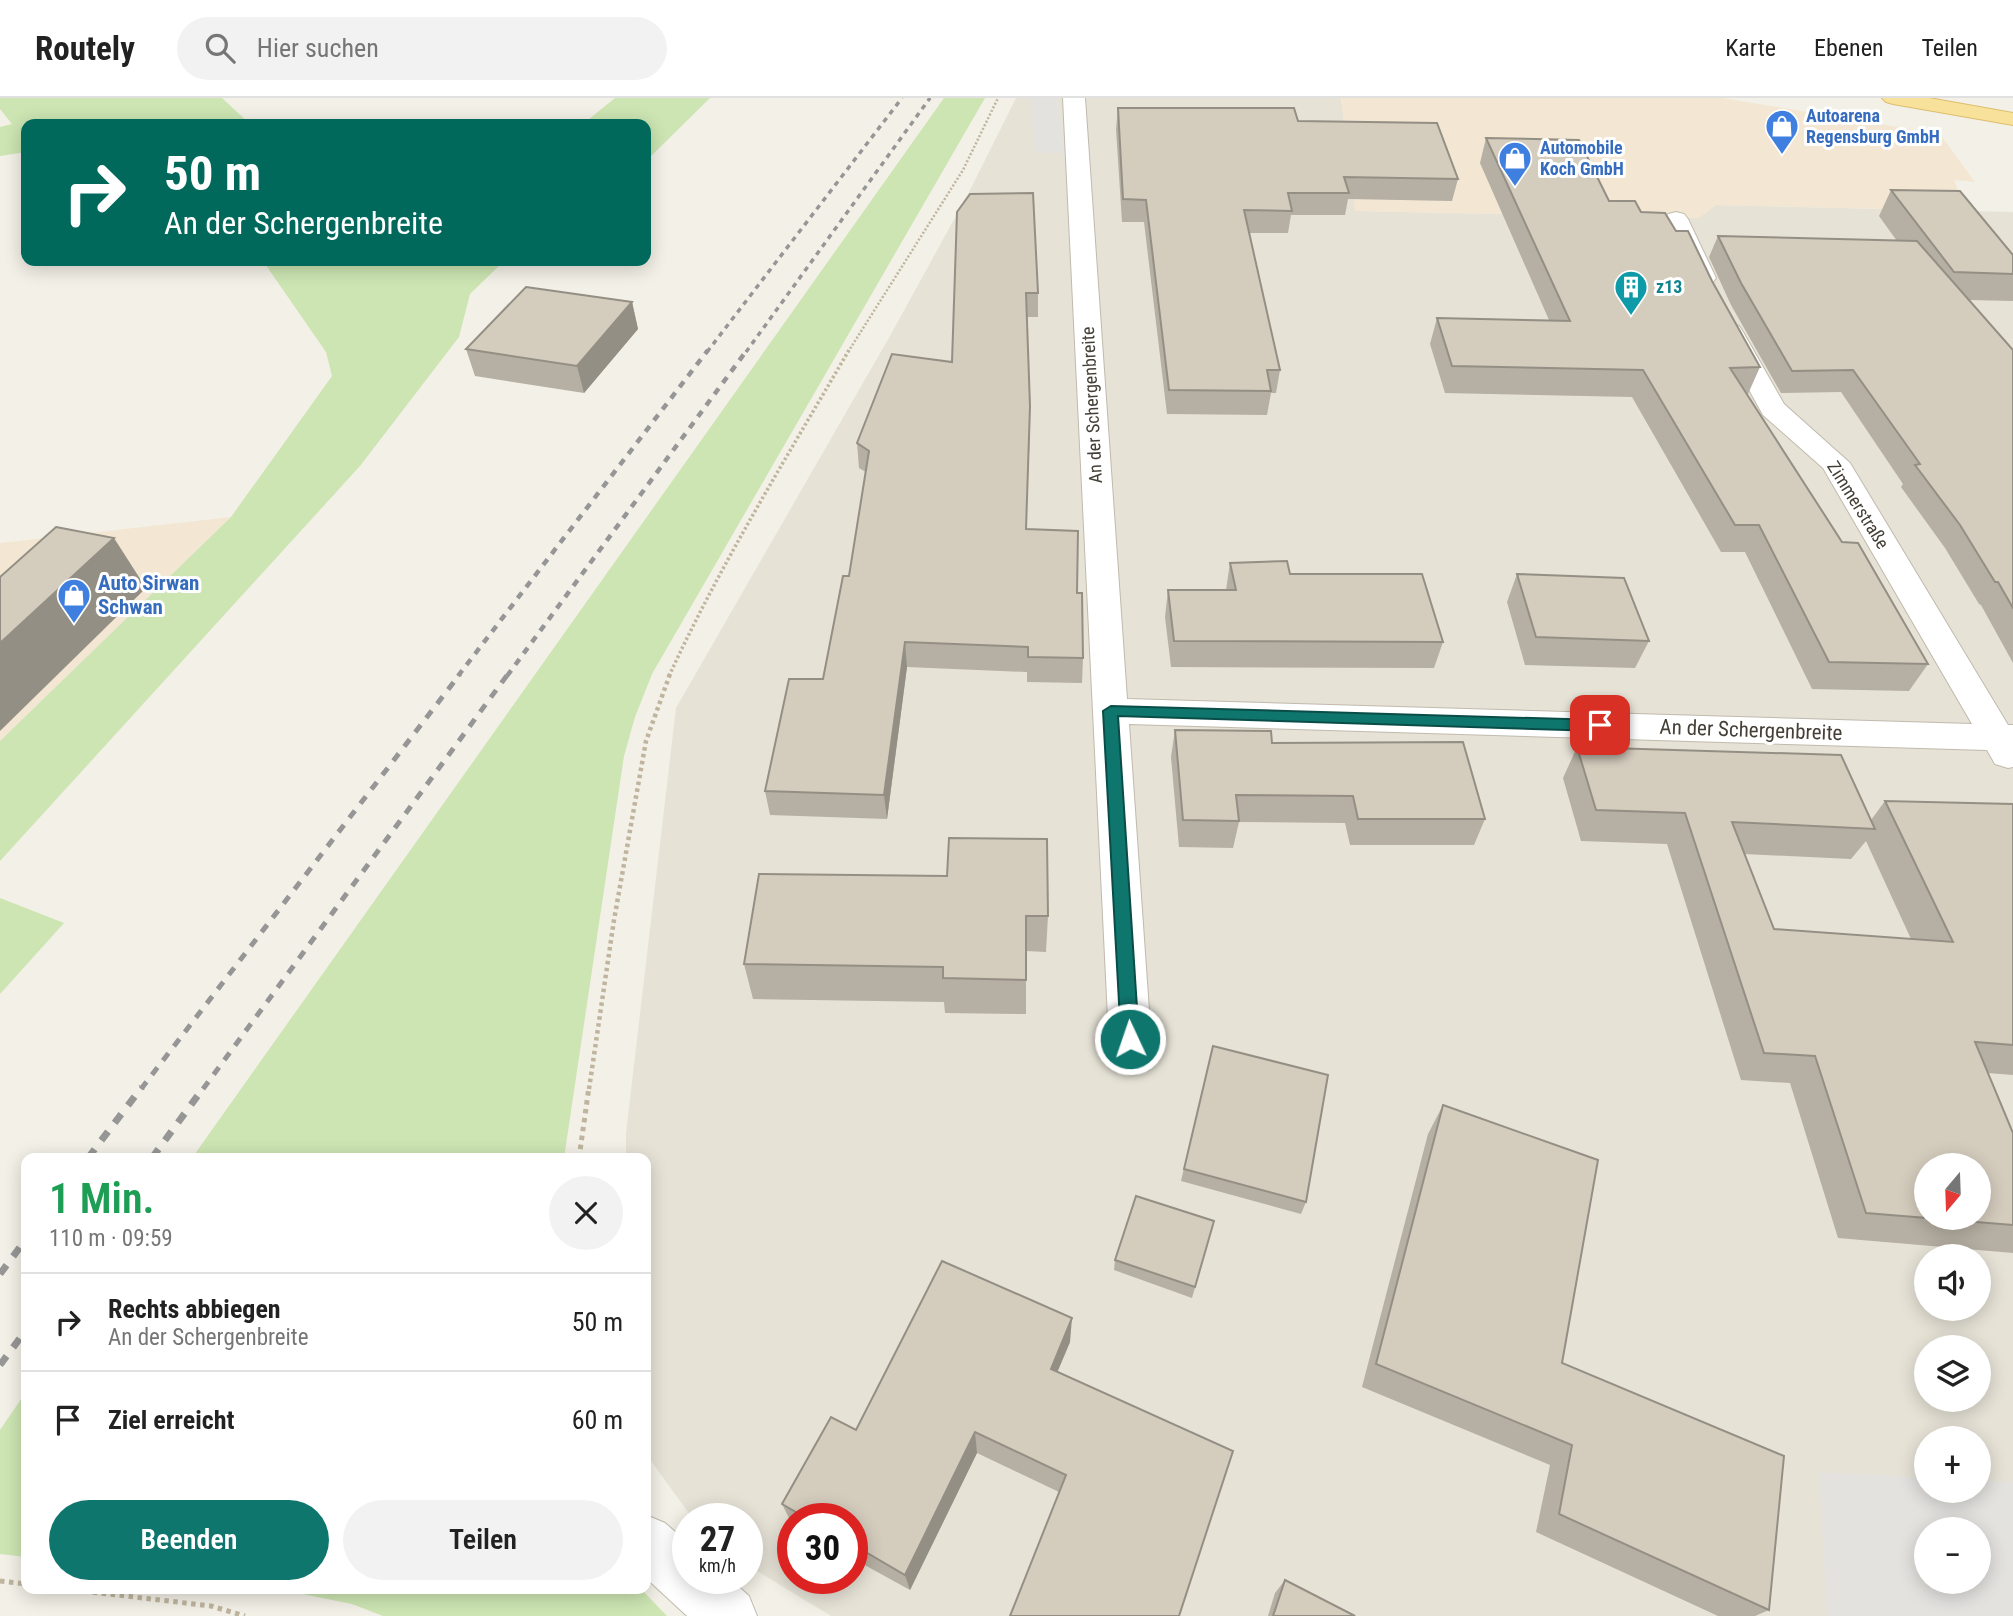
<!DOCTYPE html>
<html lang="de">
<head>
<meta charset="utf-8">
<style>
	:root { --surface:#fff; --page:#f2f2f2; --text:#222; --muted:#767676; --line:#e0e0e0; --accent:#0f766e }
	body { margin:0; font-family:"Roboto Condensed",sans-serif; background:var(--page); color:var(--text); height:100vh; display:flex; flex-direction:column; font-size:26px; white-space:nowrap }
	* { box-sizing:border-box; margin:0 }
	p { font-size:23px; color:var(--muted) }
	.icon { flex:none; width:38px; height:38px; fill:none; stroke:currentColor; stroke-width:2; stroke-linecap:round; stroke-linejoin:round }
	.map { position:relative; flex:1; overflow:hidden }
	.drawer { position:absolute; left:21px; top:1055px; width:630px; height:441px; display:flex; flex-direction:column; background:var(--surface); border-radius:14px; box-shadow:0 4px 18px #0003 }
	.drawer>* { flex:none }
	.banner { position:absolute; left:21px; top:21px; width:630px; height:147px; border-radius:14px; box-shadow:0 4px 18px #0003; background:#00695c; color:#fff; overflow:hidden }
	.needle { width:46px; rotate:199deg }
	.controls { position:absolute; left:1914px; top:1055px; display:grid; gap:14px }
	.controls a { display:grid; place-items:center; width:77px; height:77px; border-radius:50%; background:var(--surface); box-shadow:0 4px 18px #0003; font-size:35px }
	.speed { position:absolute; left:672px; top:1405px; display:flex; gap:14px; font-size:35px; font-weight:700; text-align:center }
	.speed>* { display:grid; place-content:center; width:91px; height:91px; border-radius:50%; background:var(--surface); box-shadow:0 4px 18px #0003; line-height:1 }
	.speed small { font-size:18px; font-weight:400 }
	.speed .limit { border:10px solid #d22; background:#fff; color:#111 }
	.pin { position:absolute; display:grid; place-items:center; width:60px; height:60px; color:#fff; margin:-30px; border-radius:14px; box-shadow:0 4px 10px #0006 }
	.me { position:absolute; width:77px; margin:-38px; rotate:357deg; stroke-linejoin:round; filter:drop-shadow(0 0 5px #0008) }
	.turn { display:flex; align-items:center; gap:24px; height:147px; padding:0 28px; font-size:32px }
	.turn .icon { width:91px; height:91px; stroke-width:2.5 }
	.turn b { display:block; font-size:49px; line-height:60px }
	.round { display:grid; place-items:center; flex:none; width:74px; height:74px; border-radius:37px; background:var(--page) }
	.head { display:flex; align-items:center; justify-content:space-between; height:119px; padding:0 28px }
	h1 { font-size:42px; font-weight:600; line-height:52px; color:#1e9e55 }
	.cta { display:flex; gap:14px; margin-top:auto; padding:14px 28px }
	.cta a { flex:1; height:80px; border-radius:42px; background:var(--accent); color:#fff; font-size:28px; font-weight:600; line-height:80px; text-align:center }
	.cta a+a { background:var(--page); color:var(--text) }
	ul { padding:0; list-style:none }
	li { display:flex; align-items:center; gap:21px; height:98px; padding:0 28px; border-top:2px solid var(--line) }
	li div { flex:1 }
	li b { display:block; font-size:26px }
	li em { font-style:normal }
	header { display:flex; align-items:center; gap:42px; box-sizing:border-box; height:98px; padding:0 35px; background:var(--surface); border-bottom:2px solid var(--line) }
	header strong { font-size:33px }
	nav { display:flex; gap:38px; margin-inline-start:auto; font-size:24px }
	.search { width:490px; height:63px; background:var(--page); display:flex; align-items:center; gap:18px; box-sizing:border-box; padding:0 24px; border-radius:38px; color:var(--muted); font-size:26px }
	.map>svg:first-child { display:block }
	.residential { fill:#e6e2d6; fill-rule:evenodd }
	.commercial { fill:#f3e7d4 }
	.green { fill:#cce5b2 }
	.parking { fill:#e4e2df; fill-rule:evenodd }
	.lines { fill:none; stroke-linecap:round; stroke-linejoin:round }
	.minor-casing { stroke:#c1baad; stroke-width:2 }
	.major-casing { stroke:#ddbe6b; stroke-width:2 }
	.path-far3 { stroke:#bfb49d; stroke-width:2.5; stroke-dasharray:2 2; stroke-linecap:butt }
	.path-far2 { stroke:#bfb49d; stroke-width:3.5; stroke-dasharray:2.5 2.5; stroke-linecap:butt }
	.path-far1 { stroke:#bfb49d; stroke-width:4.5; stroke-dasharray:3.5 3.5; stroke-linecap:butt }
	.path { stroke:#bfb49d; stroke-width:5; stroke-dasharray:4.5 4.5; stroke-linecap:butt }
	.minor { fill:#fff; fill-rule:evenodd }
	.major { fill:#f8e19b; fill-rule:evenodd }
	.rail-far3 { stroke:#969696; stroke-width:3.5; stroke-dasharray:5 5; stroke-linecap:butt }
	.rail-far2 { stroke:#969696; stroke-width:4.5; stroke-dasharray:7 7; stroke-linecap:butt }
	.rail-far1 { stroke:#969696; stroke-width:5; stroke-dasharray:9 9; stroke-linecap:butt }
	.rail { stroke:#969696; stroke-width:7; stroke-dasharray:11 11; stroke-linecap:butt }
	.wall { fill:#b6afa3; fill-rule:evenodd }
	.shaded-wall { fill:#948f84 }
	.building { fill:#d4ccbd; stroke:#948f84; stroke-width:2; fill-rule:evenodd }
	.route { fill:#0f766e; stroke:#0a4d48; stroke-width:2 }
	.labels { text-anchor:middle; stroke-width:6; stroke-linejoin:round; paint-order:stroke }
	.far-shop-label { font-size:18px; font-weight:bold; fill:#366cbe; stroke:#fff; text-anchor:start }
	.far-culture-label { font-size:18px; font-weight:bold; fill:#0d838f; stroke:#fff; text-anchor:start }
	.far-street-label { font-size:18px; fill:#454037; stroke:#fff }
	.shop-label { font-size:21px; font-weight:bold; fill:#366cbe; stroke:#fff; text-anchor:start }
	.street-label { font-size:21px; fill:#454037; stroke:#fff }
</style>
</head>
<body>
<header>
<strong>Routely</strong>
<div class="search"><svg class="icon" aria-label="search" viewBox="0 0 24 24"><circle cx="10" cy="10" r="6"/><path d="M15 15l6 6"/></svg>Hier suchen</div>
<nav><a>Karte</a><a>Ebenen</a><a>Teilen</a></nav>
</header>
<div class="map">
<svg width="2013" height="1518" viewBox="0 0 2013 1518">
	<rect width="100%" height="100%" fill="#f3f0e7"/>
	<path class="residential" d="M1016,0H1341L1356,113L1698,120L1716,107L2013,114V1518H831L747,1467V1421H693L646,1356V1060H626V1035L676,610L890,238L968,96ZM1927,1068H1979V1120H1927ZM1927,1158H1979V1211H1927ZM1927,1250H1979V1302H1927ZM1927,1340H1979V1393H1927ZM793,1421H852V1480H793ZM1927,1432H1979V1484H1927Z"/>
	<g class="commercial">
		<path d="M1341,0H1723L1940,36L1975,84L1954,82L1966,113L1716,107L1699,120L1355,113Z"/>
		<path d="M231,419L0,643V445Z"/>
	</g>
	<g class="green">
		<path d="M0,0H222L250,26H26V54L0,58V29L12,26L0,11Z"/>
		<path d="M615,0H710L646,63V26H583Z"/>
		<path d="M944,0H985L652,576L635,619L624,658L564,1060H192Z"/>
		<path d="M263,163H504L470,196L459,239L360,368L0,763V643L231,419L332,278L326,254Z"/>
		<path d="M0,800L64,825L0,896Z"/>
		<path d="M26,1294V1459L0,1456V1332Z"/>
		<path d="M277,1491H641L667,1518H383L352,1506Z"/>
	</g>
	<g class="parking">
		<path d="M1030,0H1058L1065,55H1035Z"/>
		<path d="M1819,1374L1927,1380V1393H1979V1382L2013,1384V1518H1827ZM1927,1432H1979V1484H1927Z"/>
	</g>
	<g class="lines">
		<defs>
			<g id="minor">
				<path d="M1063,0H1085L1127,601L1972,626L1823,370L1763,317L1717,234L1721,228L1730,226L1739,228L1743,234L1784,306L1850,365L2008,627H2013V669L2008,670L1995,666L1987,652L1129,626L1151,941L1145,954L1130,959L1115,954L1109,941Z"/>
				<path d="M1676,114L1684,116L1688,121L1716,180L1712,185L1703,188L1694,185L1690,180L1664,121L1668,116Z"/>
				<path d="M646,1417L665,1425L688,1445V1480H729L749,1498L757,1518H687L646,1480Z"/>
			</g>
			<path id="major" d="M1882,0H1929L2013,15V27L1893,6L1886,4Z"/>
		</defs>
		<use href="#minor" class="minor-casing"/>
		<use href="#major" class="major-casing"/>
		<path class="path-far3" d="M848,254L963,72L998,0"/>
		<path class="path-far2" d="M669,578C721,465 787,359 849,252"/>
		<path class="path-far1" d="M589,991L614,822L646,643L670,576"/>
		<g class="path">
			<path d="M579,1060L589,989"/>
			<path d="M0,1483L26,1486"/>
			<path d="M66,1491L211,1508L245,1518"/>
		</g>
		<use href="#minor" class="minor"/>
		<use href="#major" class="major"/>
		<g class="rail-far3">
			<path d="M707,254L902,0"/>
			<path d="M746,254L930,0"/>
		</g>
		<g class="rail-far2">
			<path d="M458,578L708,252"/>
			<path d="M507,578L747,252"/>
		</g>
		<g class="rail-far1">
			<path d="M141,991L460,576"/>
			<path d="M203,991L508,576"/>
		</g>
		<g class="rail">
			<path d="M88,1060L142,989"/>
			<path d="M152,1060L204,989"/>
			<path d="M0,1176L26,1141"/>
			<path d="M0,1267L26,1232"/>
		</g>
	</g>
	<g class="wall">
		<path d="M1118,10L1298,23L1458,81L1452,103L1348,101L1345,117H1291L1288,135H1249L1280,272L1276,295H1271L1267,317L1167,316L1144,124H1122L1116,31Z"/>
		<path d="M1486,40L1609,103L1641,114L1676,133L1712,183L1760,269L1748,296H1746L1842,444L1928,566L1909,593L1812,591L1745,454H1721L1632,299L1445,295L1430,246L1437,220L1549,222L1480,65Z"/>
		<path d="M1891,92L2013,157V203L1969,202L2013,252V565L1981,507L1979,506L1945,450L1901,389L1903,386L1841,294L1781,295L1731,207L1709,159L1718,138L1897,143L1879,118Z"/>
		<path d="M970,96L1038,195V219H1027L1030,333L1026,431L1077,495L1083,560L1082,585L1027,584V574L907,569L887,721L770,717L765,693L823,581L849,478L866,374L859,370L857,345L952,264Z"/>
		<path d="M632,204L638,231L584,295L475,278L466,251Z"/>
		<path d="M1230,465L1290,476L1443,544L1434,570L1171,569L1165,519L1168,492H1226Z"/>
		<path d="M1517,476L1649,543L1635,570L1525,567L1507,504Z"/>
		<path d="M1175,632L1272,645L1485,721L1474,747H1350L1345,725L1239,724L1233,750L1179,749L1171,659Z"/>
		<path d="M1577,649L1871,722L1885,703L2013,706V977L1988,975L2013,1127V1155L1838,1140L1790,985L1741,982L1667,746L1581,743L1563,680ZM1866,743L1911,841L1774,831L1744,756L1851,761Z"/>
		<path d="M759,776L1048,818L1046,854L1026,853V916L945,915L944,904L753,901L744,866Z"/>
		<path d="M1213,948L1306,1104L1301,1116L1181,1083Z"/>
		<path d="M1443,1007L1562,1265L1769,1512L1755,1518H1718L1536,1434L1550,1367L1362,1289L1428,1036Z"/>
		<path d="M1214,1123L1192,1200L1114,1172L1115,1162Z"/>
		<path d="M1070,1244L1057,1274L1233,1353L1059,1394L977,1355L910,1492L852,1460V1421H793V1425L791,1424L782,1406L856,1332Z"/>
		<path d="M1285,1482L1355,1518H1268L1275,1495Z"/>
	</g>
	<g class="shaded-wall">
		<path d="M632,204L638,231L584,295L577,268Z"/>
		<path d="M114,440L146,490L0,633V545Z"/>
		<path d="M905,544L907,569L887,721L884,697Z"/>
		<path d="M1072,1220L1070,1244L1049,1294L1051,1271Z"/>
		<path d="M975,1334L977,1355L910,1492L905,1477Z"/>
	</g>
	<g class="building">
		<path d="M1118,10H1294L1298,23L1437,25L1458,81L1344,79L1349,95H1288L1292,113L1244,112L1280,272H1267L1271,293L1169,292L1146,102L1123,101Z"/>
		<path d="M1486,40L1579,42L1609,103H1635L1641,114L1665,115L1676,133H1688L1712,183L1760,269L1730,270L1842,444L1858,445L1928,566L1829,564L1759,427H1735L1643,272L1452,268L1437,220L1570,223Z"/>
		<path d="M1891,92L1960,93L2013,157V176L1954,174Z"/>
		<path d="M1033,95L1038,195H1026L1030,308L1026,431L1078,433L1077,495H1082L1083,560L1028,559V549L905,544L884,697L765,693L789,581H823L843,478H849L869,353L857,345L892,256L952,264L957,114L970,96Z"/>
		<path d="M1718,138L1917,143L2013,252V510L1998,484H1995L1960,427L1915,367L1920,366L1853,272L1792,273L1741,185Z"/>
		<path d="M526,189L632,204L577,268L466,251Z"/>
		<path d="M56,429L114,440L0,545V479Z"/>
		<path d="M1287,463L1290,476H1422L1443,544L1174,543L1168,492H1236L1230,465Z"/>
		<path d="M1517,476L1624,480L1649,543L1536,539Z"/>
		<path d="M1175,632L1271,633L1272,645L1463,644L1485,721H1358L1353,698L1236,697L1239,723L1183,722Z"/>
		<path d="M1577,649L1841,657L1875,731L1732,724L1774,831L1953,844L1885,703L2013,706V947L1975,944L2013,1035V1127L1866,1115L1815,958L1764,955L1685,715L1596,712ZM1927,1068H1979V1120H1927Z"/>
		<path d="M949,740L1047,741L1048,818H1026V882L943,880V869L744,866L759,776L947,778Z"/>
		<path d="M1213,948L1328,977L1306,1104L1184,1071Z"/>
		<path d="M1443,1007L1598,1062L1562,1265L1784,1358L1769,1512L1559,1416L1572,1347L1376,1266Z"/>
		<path d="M1136,1098L1214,1123L1195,1189L1115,1162Z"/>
		<path d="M942,1163L1072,1220L1051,1271L1233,1353L1179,1518H1010L1066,1377L975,1334L905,1477L852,1446V1421H808L782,1406L831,1319L856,1332Z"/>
		<path d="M1285,1482L1355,1518H1273Z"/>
	</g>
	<path class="route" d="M1111,608L1600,622L1608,627L1600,633L1118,618L1139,941L1136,947L1130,949L1124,947L1121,941L1103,613Z"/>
	<defs>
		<symbol id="shop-pin" viewBox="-11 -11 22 30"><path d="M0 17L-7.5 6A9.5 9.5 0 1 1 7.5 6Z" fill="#3f7fe0" stroke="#fff"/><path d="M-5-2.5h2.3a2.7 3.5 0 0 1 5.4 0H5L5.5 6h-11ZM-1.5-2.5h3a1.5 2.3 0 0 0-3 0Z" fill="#fff"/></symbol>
		<symbol id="building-pin" viewBox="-11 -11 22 30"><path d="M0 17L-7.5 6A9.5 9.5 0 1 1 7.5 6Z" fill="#0f9aa8" stroke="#fff"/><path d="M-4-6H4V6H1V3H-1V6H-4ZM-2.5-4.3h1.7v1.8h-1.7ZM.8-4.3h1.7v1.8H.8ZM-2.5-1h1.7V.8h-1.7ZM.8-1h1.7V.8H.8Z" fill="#fff"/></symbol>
	</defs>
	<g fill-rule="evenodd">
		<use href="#shop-pin" x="1763" y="9" width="38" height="52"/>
		<use href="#shop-pin" x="1496" y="41" width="38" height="52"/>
		<use href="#building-pin" x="1612" y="170" width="38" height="52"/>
		<use href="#shop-pin" x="55" y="478" width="38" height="52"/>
	</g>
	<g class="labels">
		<g class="far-shop-label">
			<text x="1806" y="24">Autoarena<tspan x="1806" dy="21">Regensburg GmbH</tspan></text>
			<text x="1540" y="56">Automobile<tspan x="1540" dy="21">Koch GmbH</tspan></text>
		</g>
		<g class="far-culture-label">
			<text x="1656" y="195">z13</text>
		</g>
		<g class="far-street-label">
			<text transform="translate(1092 307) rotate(-93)" y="6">An der Schergenbreite</text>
			<text transform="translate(1858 407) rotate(58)" y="6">Zimmerstraße</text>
		</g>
		<g class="shop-label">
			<text x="98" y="492">Auto Sirwan<tspan x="98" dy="24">Schwan</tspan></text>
		</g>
		<g class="street-label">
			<text transform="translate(1751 632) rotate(2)" y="7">An der Schergenbreite</text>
		</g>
	</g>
</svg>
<div class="controls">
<a><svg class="needle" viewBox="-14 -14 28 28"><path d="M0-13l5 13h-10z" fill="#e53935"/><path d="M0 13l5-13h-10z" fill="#767676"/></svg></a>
<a><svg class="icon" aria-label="sound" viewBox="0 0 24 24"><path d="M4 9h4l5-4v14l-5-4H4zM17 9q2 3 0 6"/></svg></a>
<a><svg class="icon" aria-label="layers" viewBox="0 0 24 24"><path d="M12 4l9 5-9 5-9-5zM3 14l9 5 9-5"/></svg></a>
<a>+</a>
<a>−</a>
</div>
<div class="speed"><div>27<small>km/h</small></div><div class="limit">30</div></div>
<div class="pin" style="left:1600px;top:627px;background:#d93025"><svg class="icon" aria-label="arrive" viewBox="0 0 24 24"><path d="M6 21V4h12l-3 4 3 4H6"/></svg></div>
<svg class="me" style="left:1130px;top:941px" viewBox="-20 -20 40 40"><circle r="17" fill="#0f766e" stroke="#fff" stroke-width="3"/><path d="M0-11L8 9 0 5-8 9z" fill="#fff"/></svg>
<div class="banner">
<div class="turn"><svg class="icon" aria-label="right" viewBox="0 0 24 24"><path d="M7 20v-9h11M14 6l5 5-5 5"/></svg><div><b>50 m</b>An der Schergenbreite</div></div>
</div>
<section class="drawer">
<div class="head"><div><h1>1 Min.</h1><p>110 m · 09:59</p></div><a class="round"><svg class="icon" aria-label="close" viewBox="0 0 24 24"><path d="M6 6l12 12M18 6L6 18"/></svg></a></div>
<ul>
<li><svg class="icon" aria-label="right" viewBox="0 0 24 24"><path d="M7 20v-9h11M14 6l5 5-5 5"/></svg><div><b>Rechts abbiegen</b><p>An der Schergenbreite</p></div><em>50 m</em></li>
<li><svg class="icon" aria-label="arrive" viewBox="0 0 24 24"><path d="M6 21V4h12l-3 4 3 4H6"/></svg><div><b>Ziel erreicht</b></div><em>60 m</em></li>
</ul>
<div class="cta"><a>Beenden</a><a>Teilen</a></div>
</section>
</div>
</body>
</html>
